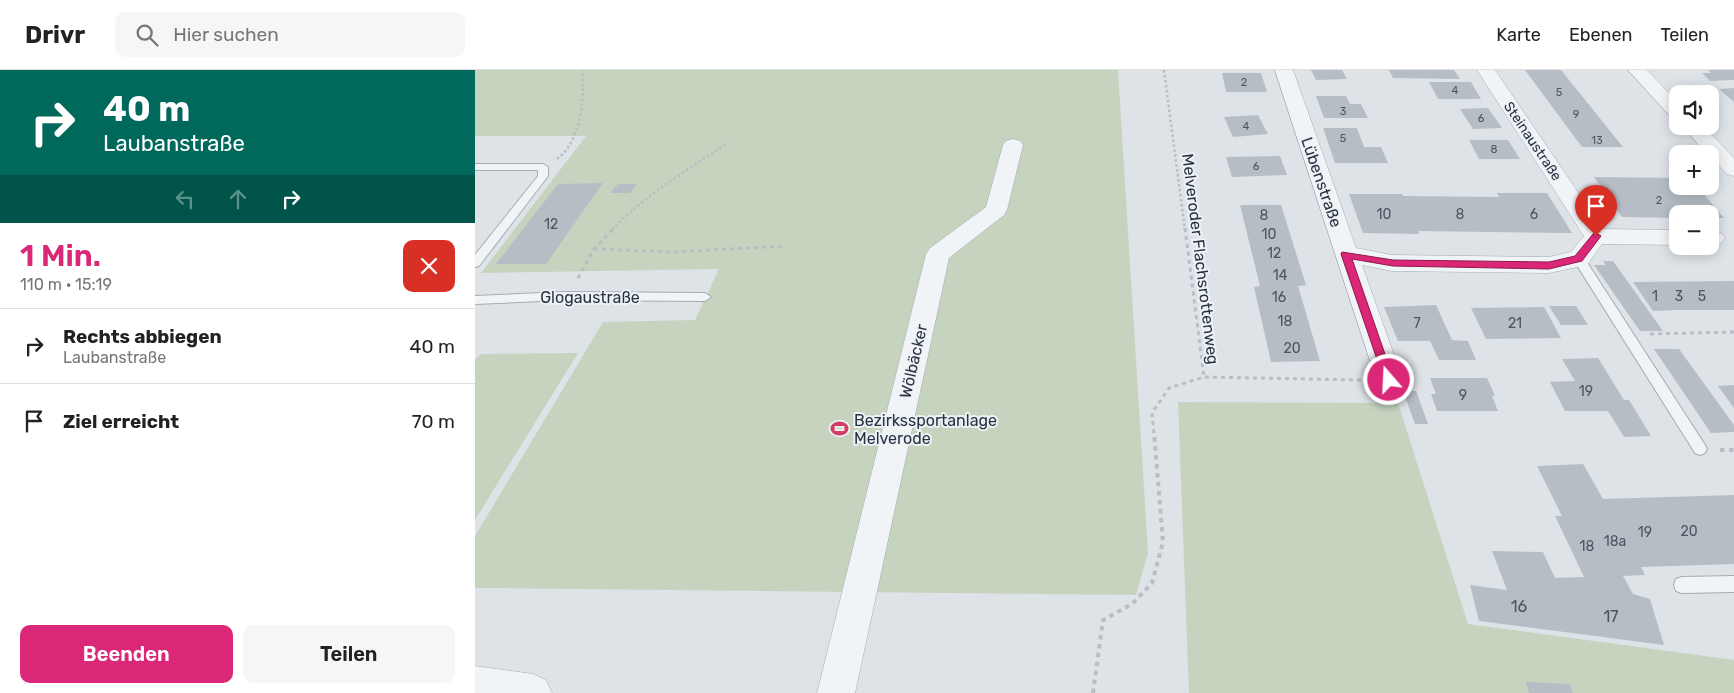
<!DOCTYPE html>
<html lang="de">
<head>
<meta charset="utf-8">
<style>
	:root { --surface:#fff; --page:#f6f6f6; --text:#222; --muted:#767676; --line:#e0e0e0; --accent:#db2777 }
	body { margin:0; font-family:Rubik,sans-serif; background:var(--page); color:var(--text); height:100vh; display:flex; flex-direction:column; font-size:19px; white-space:nowrap }
	* { box-sizing:border-box; margin:0 }
	p { font-size:16px; color:var(--muted) }
	.icon { flex:none; width:28px; height:28px; fill:none; stroke:currentColor; stroke-width:2; stroke-linecap:round; stroke-linejoin:round }
	.map { position:relative; flex:1; overflow:hidden }
	.drawer { display:flex; flex-direction:column; background:var(--surface); width:475px }
	.drawer>* { flex:none }
	.hud { background:#00695c; color:#fff; overflow:hidden }
	.fabs { position:absolute; left:1194px; top:15px; display:grid; gap:10px }
	.fabs a { display:grid; place-items:center; width:50px; height:50px; border-radius:10px; background:var(--surface); box-shadow:0 2px 12px #0003; font-size:25px }
	.pin { position:absolute; display:grid; place-items:center; width:42px; height:42px; color:#fff; margin:-51px -21px; border-radius:50% 50% 50% 0; rotate:-45deg; box-shadow:0 0 5px #0007 }
	.pin .icon { rotate:45deg }
	.me { position:absolute; width:55px; margin:-28px; rotate:341deg; stroke-linejoin:round; filter:drop-shadow(0 0 4px #0008) }
	.turn { display:flex; align-items:center; gap:18px; height:105px; padding:0 20px; font-size:22px }
	.turn .icon { width:65px; height:65px; stroke-width:2.5 }
	.turn b { display:block; font-size:35px; line-height:42px }
	.lanes { display:flex; align-items:center; height:48px; padding:0 20px; background:#0003; justify-content:center; gap:25px; direction:ltr }
	.lanes .off { opacity:.35 }
	.round { display:grid; place-items:center; flex:none; width:52px; height:52px; border-radius:10px; background:var(--page) }
	.headline { display:flex; align-items:center; justify-content:space-between; height:85px; padding:0 20px }
	h1 { font-size:30px; font-weight:600; line-height:38px; color:var(--accent) }
	.button { display:flex; gap:10px; margin-top:auto; padding:10px 20px }
	.button a { flex:1; height:58px; border-radius:10px; background:var(--accent); color:#fff; font-size:20px; font-weight:600; line-height:58px; text-align:center }
	.button a+a { background:var(--page); color:var(--text) }
	ul { padding:0; list-style:none }
	li { display:flex; align-items:center; gap:15px; height:75px; padding:0 20px; border-top:1px solid var(--line) }
	li div { flex:1 }
	li b { display:block; font-size:19px }
	li em { font-style:normal }
	header { display:flex; align-items:center; gap:30px; box-sizing:border-box; height:70px; padding:0 25px; background:var(--surface); border-bottom:1px solid var(--line) }
	header strong { font-size:24px }
	nav { display:flex; gap:28px; margin-inline-start:auto; font-size:18px }
	.search { width:350px; height:45px; background:var(--page); display:flex; align-items:center; gap:12px; box-sizing:border-box; padding:0 18px; border-radius:10px; color:var(--muted); font-size:19px }
	main { display:flex; flex:1; min-height:0 }
	.map>svg:first-child { display:block }
	.green { fill:#c6d3bf }
	.building { fill:#b6bdc5 }
	.lines { fill:none; stroke-linecap:round; stroke-linejoin:round }
	.service-casing { stroke:#a3abb2; stroke-width:2 }
	.minor-casing { stroke:#a3abb2; stroke-width:1 }
	.tertiary-casing { stroke:#a3abb2; stroke-width:1 }
	.path-far2 { stroke:#b8bec4; stroke-width:2.5; stroke-dasharray:2.5 2.5; stroke-linecap:butt }
	.path-far1 { stroke:#b8bec4; stroke-width:3; stroke-dasharray:4 4; stroke-linecap:butt }
	.path { stroke:#b8bec4; stroke-width:4; stroke-dasharray:4.5 4.5; stroke-linecap:butt }
	.service { fill:#f1f4f7; fill-rule:evenodd }
	.minor { fill:#f1f4f7; fill-rule:evenodd }
	.tertiary { fill:#f1f4f7; fill-rule:evenodd }
	.route { fill:#db2777; stroke:#8e194d }
	.labels { text-anchor:middle; stroke-width:4; stroke-linejoin:round; paint-order:stroke }
	.far-number-label { font-size:11px; fill:#4b5661 }
	.far-street-label { font-size:14px; fill:#273340; stroke:#eef2f6 }
	.number-label { font-size:14px; fill:#4b5661 }
	.street-label { font-size:16px; fill:#273340; stroke:#eef2f6 }
	.poi-label { font-size:16px; fill:#273340; stroke:#eef2f6; text-anchor:start }
	.near-number-label { font-size:16px; fill:#4b5661 }
</style>
</head>
<body>
<header>
<strong>Drivr</strong>
<div class="search"><svg class="icon" aria-label="search" viewBox="0 0 24 24"><circle cx="10" cy="10" r="6"/><path d="M15 15l6 6"/></svg>Hier suchen</div>
<nav><a>Karte</a><a>Ebenen</a><a>Teilen</a></nav>
</header>
<main>
<section class="drawer">
<div class="hud">
<div class="turn"><svg class="icon" aria-label="right" viewBox="0 0 24 24"><path d="M7 20v-9h11M14 6l5 5-5 5"/></svg><div><b>40 m</b>Laubanstraße</div></div>
<div class="lanes"><svg class="icon off" aria-label="left" viewBox="0 0 24 24"><path d="M17 20v-9H6M10 6l-5 5 5 5"/></svg><svg class="icon off" aria-label="ahead" viewBox="0 0 24 24"><path d="M12 20V5M6 11l6-6 6 6"/></svg><svg class="icon" aria-label="right" viewBox="0 0 24 24"><path d="M7 20v-9h11M14 6l5 5-5 5"/></svg></div>
</div>
<div class="headline"><div><h1>1 Min.</h1><p>110 m · 15:19</p></div><a class="round" style="background:#d93025;color:#fff"><svg class="icon" aria-label="close" viewBox="0 0 24 24"><path d="M6 6l12 12M18 6L6 18"/></svg></a></div>
<ul>
<li><svg class="icon" aria-label="right" viewBox="0 0 24 24"><path d="M7 20v-9h11M14 6l5 5-5 5"/></svg><div><b>Rechts abbiegen</b><p>Laubanstraße</p></div><em>40 m</em></li>
<li><svg class="icon" aria-label="arrive" viewBox="0 0 24 24"><path d="M6 21V4h12l-3 4 3 4H6"/></svg><div><b>Ziel erreicht</b></div><em>70 m</em></li>
</ul>
<div class="button"><a>Beenden</a><a>Teilen</a></div>
</section>
<div class="map">
<svg width="1259" height="623" viewBox="0 0 1259 623">
	<rect width="100%" height="100%" fill="#dee3e8"/>
	<g class="green">
		<path d="M0,0H643L673,483L661,525L0,518V466L128,252L220,250L244,199L6,203L111,66H0Z"/>
		<path d="M103,283L0,450V290L6,284Z"/>
		<path d="M703,332L923,333L993,554L1259,590V623H714Z"/>
	</g>
	<g class="building">
		<path d="M836,0H867L872,9L841,10Z"/>
		<path d="M914,0H979L985,9L918,8Z"/>
		<path d="M1050,0H1086L1148,77H1107Z"/>
		<path d="M1233,0H1259V10L1235,11L1227,3H1236Z"/>
		<path d="M747,3H786L792,22H751Z"/>
		<path d="M954,12H996L1006,29H963Z"/>
		<path d="M1259,18V32L1244,19Z"/>
		<path d="M841,26H871L875,34H886L893,48H849Z"/>
		<path d="M1013,38L1027,58L998,59L985,39Z"/>
		<path d="M783,45L793,64L758,67L749,47Z"/>
		<path d="M848,58H882L889,77H906L913,93H860Z"/>
		<path d="M994,70H1033L1045,89H1004Z"/>
		<path d="M805,86L812,105L757,107L751,87Z"/>
		<path d="M1119,107L1202,108V116H1222L1249,148H1235V144H1202V148L1147,147Z"/>
		<path d="M128,113L71,194H21L83,114Z"/>
		<path d="M143,114H162L155,123H135Z"/>
		<path d="M1022,123H1072L1097,163L943,161L944,164L888,163L874,124H927L928,126L1024,127Z"/>
		<path d="M765,135H806L831,215L823,216L845,291L796,292L779,217L785,216Z"/>
		<path d="M1128,191H1138L1188,261H1165L1119,195H1131Z"/>
		<path d="M1259,211V240H1202L1178,241L1158,212Z"/>
		<path d="M961,235L977,270L993,271L1001,290H964L955,271H923L909,237Z"/>
		<path d="M1074,236H1101L1113,255H1086Z"/>
		<path d="M1069,237L1086,268L1011,269L996,238Z"/>
		<path d="M1179,279H1204L1259,355V362L1236,363Z"/>
		<path d="M1123,288L1149,330H1154L1176,366L1149,367L1133,341H1090L1075,312L1100,311L1087,289Z"/>
		<path d="M955,308H1012L1020,326H1017L1023,341H962L956,324H961Z"/>
		<path d="M1259,315V338L1243,316Z"/>
		<path d="M928,321H941L953,354H940Z"/>
		<path d="M1108,394L1128,429L1259,425V494L1166,497L1170,505L1148,506L1158,524L1175,529L1189,575L1004,551L995,515L1032,520L1017,481L1068,482L1080,508L1109,507L1080,446H1087L1062,396Z"/>
		<path d="M1051,612L1095,614L1098,623H1054Z"/>
	</g>
	<g class="lines">
		<defs>
			<g id="service">
				<path d="M0,94H68L73,97V106L4,196L0,197V185L63,106V100H0Z"/>
				<path d="M1104,185L1108,186L1230,375L1232,379L1230,383L1225,385L1220,383L1098,189Z"/>
				<path d="M89,222L230,223L236,227L230,231L89,230L0,234V226Z"/>
				<path d="M1259,506V522L1207,523L1201,521L1199,515L1201,509L1207,507Z"/>
			</g>
			<g id="minor">
				<path d="M800,0H818L881,178L917,185L1074,187L1096,182L1109,166L1002,0H1020L1128,159L1202,160V175L1127,174L1112,195L1074,203L917,201L887,195L928,310L924,318L914,321L904,318Z"/>
				<path d="M538,69L545,71L548,75L532,140L529,145L474,188L380,623H342L451,184L455,178L511,137L528,75L531,71Z"/>
				<path d="M1235,160L1246,163L1250,168L1246,173L1235,176Z"/>
			</g>
			<g id="tertiary">
				<path d="M1153,0H1172L1202,32V48L1195,46Z"/>
				<path d="M1207,56H1228L1259,88V106L1252,104L1235,87V84H1232Z"/>
				<path d="M0,596L58,604L71,610L77,623H0Z"/>
			</g>
		</defs>
		<use href="#service" class="service-casing"/>
		<use href="#minor" class="minor-casing"/>
		<use href="#tertiary" class="tertiary-casing"/>
		<g class="path-far2">
			<path d="M689,0L710,160"/>
			<path d="M82,89C106,72 110,27 107,0"/>
			<path d="M137,160C170,125 213,100 252,73"/>
		</g>
		<g class="path-far1">
			<path d="M710,158L729,307"/>
			<path d="M119,179L198,182L310,176"/>
			<path d="M103,208L119,179L139,158"/>
			<path d="M1175,264L1259,262"/>
			<path d="M679,363L677,343L694,318L729,307L886,310"/>
		</g>
		<g class="path">
			<path d="M1245,380H1259"/>
			<path d="M618,623L628,550L657,534L677,513L688,472L679,362"/>
		</g>
		<use href="#service" class="service"/>
		<use href="#minor" class="minor"/>
		<use href="#tertiary" class="tertiary"/>
	</g>
	<path class="route" d="M1121,163L1126,166L1107,191L1074,199L918,196L877,189L919,310L914,314L910,313L866,184L867,182L918,190L1074,192L1100,186L1118,164Z"/>
	<defs>
		<symbol id="stadium-bare" viewBox="-9 -9 18 18"><path d="M0-5a6.5 5 0 1 0 0 10a6.5 5 0 1 0 0-10ZM-3.5-1.8h7v3.6h-7Z" fill="#d23f65" stroke="#eef2f6" stroke-width="2.5" paint-order="stroke"/></symbol>
	</defs>
	<g fill-rule="evenodd">
		<use href="#stadium-bare" x="352" y="346" width="25" height="25"/>
	</g>
	<g class="labels">
		<g class="far-number-label">
			<text x="769" y="16">2</text>
			<text x="980" y="24">4</text>
			<text x="1084" y="26">5</text>
			<text x="868" y="45">3</text>
			<text x="1101" y="48">9</text>
			<text x="1006" y="52">6</text>
			<text x="771" y="60">4</text>
			<text x="868" y="72">5</text>
			<text x="1122" y="74">13</text>
			<text x="1019" y="83">8</text>
			<text x="781" y="100">6</text>
			<text x="1184" y="134">2</text>
		</g>
		<g class="far-street-label">
			<text transform="translate(1058 71) rotate(56)" y="5">Steinaustraße</text>
		</g>
		<g class="number-label">
			<text x="909" y="149">10</text>
			<text x="985" y="149">8</text>
			<text x="1059" y="149">6</text>
			<text x="789" y="150">8</text>
			<text x="76" y="159">12</text>
			<text x="794" y="169">10</text>
			<text x="799" y="188">12</text>
			<text x="805" y="210">14</text>
			<text x="1180" y="231">1</text>
			<text x="1204" y="231">3</text>
			<text x="1227" y="231">5</text>
			<text x="804" y="232">16</text>
			<text x="810" y="256">18</text>
			<text x="942" y="258">7</text>
			<text x="1040" y="258">21</text>
			<text x="817" y="283">20</text>
			<text x="1111" y="326">19</text>
			<text x="988" y="330">9</text>
			<text x="1214" y="466">20</text>
			<text x="1170" y="467">19</text>
			<text x="1140" y="476">18a</text>
			<text x="1112" y="481">18</text>
		</g>
		<g class="street-label">
			<text transform="translate(847 112) rotate(71)" y="6">Lübenstraße</text>
			<text transform="translate(726 189) rotate(83)" y="6">Melveroder Flachsrottenweg</text>
			<text x="115" y="233">Glogaustraße</text>
			<text transform="translate(438 291) rotate(-77)" y="6">Wölbäcker</text>
		</g>
		<g class="poi-label">
			<text x="379" y="356">Bezirkssportanlage<tspan x="379" dy="18">Melverode</tspan></text>
		</g>
		<g class="near-number-label">
			<text x="1044" y="542">16</text>
			<text x="1136" y="552">17</text>
		</g>
	</g>
</svg>
<div class="fabs">
<a><svg class="icon" aria-label="sound" viewBox="0 0 24 24"><path d="M4 9h4l5-4v14l-5-4H4zM17 9q2 3 0 6"/></svg></a>
<a>+</a>
<a>−</a>
</div>
<div class="pin" style="left:1121px;top:166px;background:#d93025"><svg class="icon" aria-label="arrive" viewBox="0 0 24 24"><path d="M6 21V4h12l-3 4 3 4H6"/></svg></div>
<svg class="me" style="left:914px;top:310px" viewBox="-20 -20 40 40"><circle r="17" fill="#db2777" stroke="#fff" stroke-width="3"/><path d="M0-11L8 9 0 5-8 9z" fill="#fff"/></svg>
</div>
</main>
</body>
</html>
